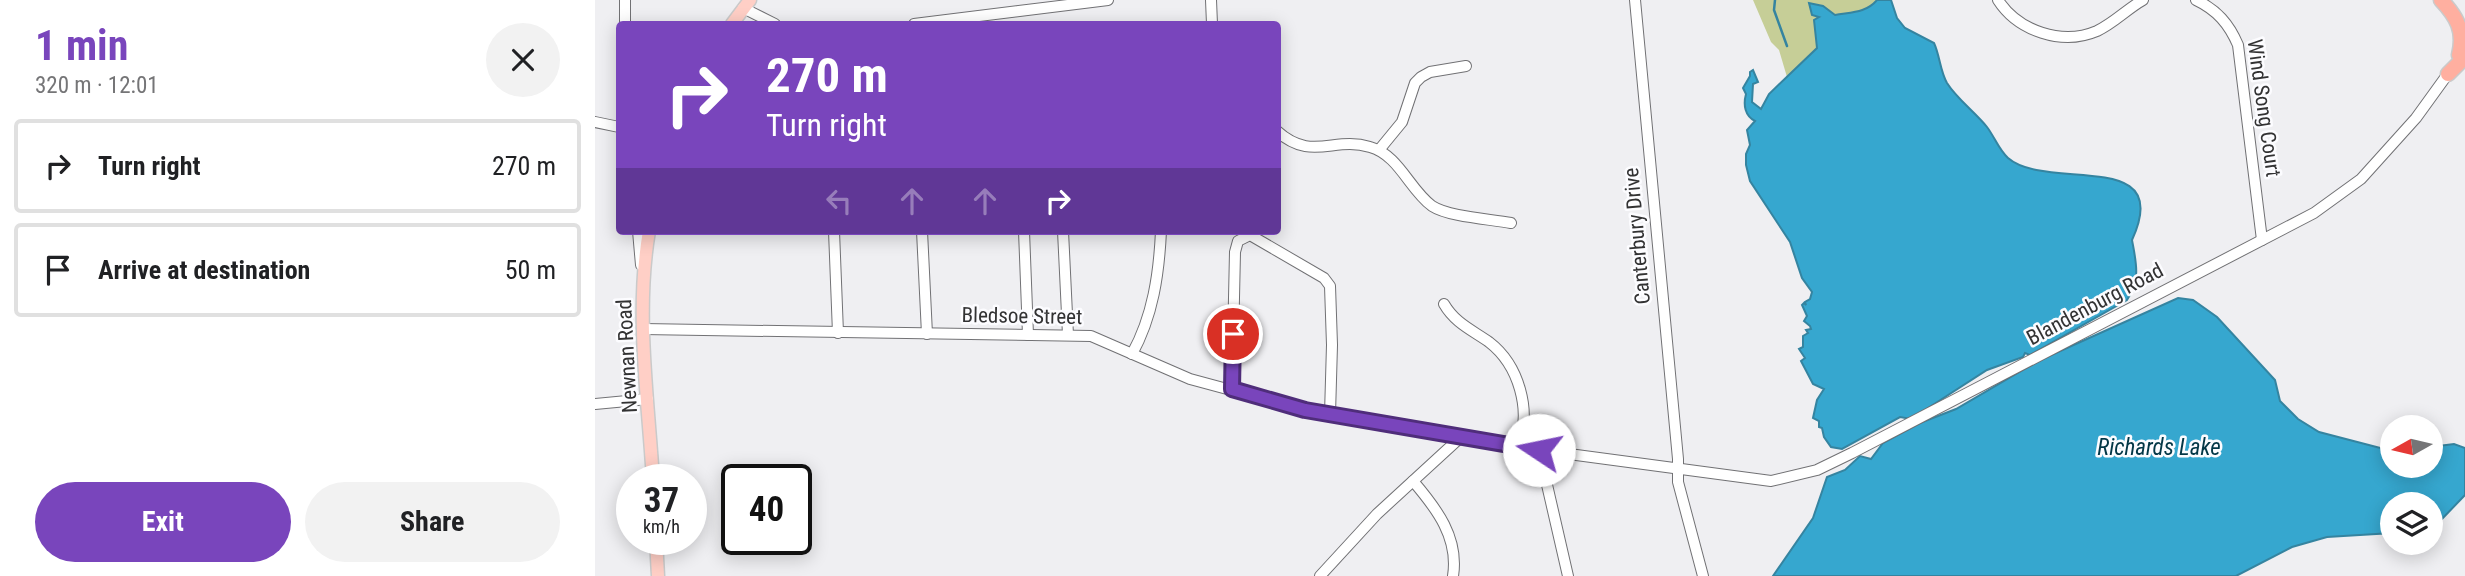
<!DOCTYPE html>
<html lang="en">
<head>
<meta charset="utf-8">
<style>
	:root { --surface:#fff; --page:#f2f2f2; --text:#202124; --muted:#757577; --line:#e0e0e0; --accent:#7945bc }
	body { margin:0; font-family:"Roboto Condensed",sans-serif; background:var(--page); color:var(--text); height:100vh; display:flex; flex-direction:column; font-size:26px; white-space:nowrap }
	* { box-sizing:border-box; margin:0 }
	p { font-size:23px; color:var(--muted) }
	.icon { flex:none; width:38px; height:38px; fill:none; stroke:currentColor; stroke-width:2; stroke-linecap:round; stroke-linejoin:round }
	.map { position:relative; flex:1; overflow:hidden }
	.panel { display:flex; flex-direction:column; background:var(--surface); width:595px }
	.panel>* { flex:none }
	.banner { position:absolute; left:21px; top:21px; width:665px; height:214px; border-radius:7px; box-shadow:0 4px 18px #0003; background:#7945bc; color:#fff; overflow:hidden }
	.needle { width:46px; rotate:262deg }
	.controls { position:absolute; left:1785px; top:415px; display:grid; gap:14px }
	.controls a { display:grid; place-items:center; width:63px; height:63px; border-radius:50%; background:var(--surface); box-shadow:0 4px 18px #0003; font-size:35px }
	.speed { position:absolute; left:21px; top:464px; display:flex; gap:14px; font-size:35px; font-weight:700; text-align:center }
	.speed>* { display:grid; place-content:center; width:91px; height:91px; border-radius:50%; background:var(--surface); box-shadow:0 4px 18px #0003; line-height:1 }
	.speed small { font-size:18px; font-weight:400 }
	.speed .limit { border:4px solid #111; border-radius:10px; background:#fff; color:#111 }
	.pin { position:absolute; display:grid; place-items:center; width:60px; height:60px; color:#fff; margin:-30px; border:4px solid #fff; border-radius:50%; box-shadow:0 2px 7px #0007 }
	.me { position:absolute; width:77px; margin:-38px; rotate:281deg; stroke-linejoin:round; filter:drop-shadow(0 0 5px #0008) }
	.turn { display:flex; align-items:center; gap:24px; height:147px; padding:0 35px; font-size:32px }
	.turn .icon { width:91px; height:91px; stroke-width:2.5 }
	.turn b { display:block; font-size:49px; line-height:60px }
	.lanes { display:flex; align-items:center; height:66px; padding:0 35px; background:#0003; justify-content:center; gap:35px; direction:ltr }
	.lanes .off { opacity:.35 }
	.round { display:grid; place-items:center; flex:none; width:74px; height:74px; border-radius:37px; background:var(--page) }
	.overview { display:flex; align-items:center; justify-content:space-between; height:119px; padding:0 35px }
	h1 { font-size:42px; font-weight:700; line-height:52px; color:var(--accent) }
	.action { display:flex; gap:14px; margin-top:auto; padding:14px 35px }
	.action a { flex:1; height:80px; border-radius:42px; background:var(--accent); color:#fff; font-size:28px; font-weight:700; line-height:80px; text-align:center }
	.action a+a { background:var(--page); color:var(--text) }
	ul { padding:0; list-style:none }
	li { display:flex; align-items:center; gap:21px; height:94px; margin:0 14px 10px; padding:0 21px; border:4px solid var(--line); border-radius:7px }
	li div { flex:1 }
	li b { display:block; font-size:26px }
	li em { font-style:normal }
	main { display:flex; flex:1; min-height:0 }
	.map>svg:first-child { display:block }
	.green { fill:#c6ce97 }
	.water { fill:#36a7cf; stroke:#3584a0; stroke-width:2 }
	.lines { fill:none; stroke-linecap:round; stroke-linejoin:round }
	.stream { stroke:#3584a0; stroke-width:2.5 }
	.minor-casing { stroke:#717174; stroke-width:12 }
	.major-casing { stroke:#cacaca; stroke-width:15 }
	.highway-casing { stroke:#cacaca; stroke-width:17 }
	.minor { stroke:#fff; stroke-width:10 }
	.major { stroke:#ffcfc6; stroke-width:12 }
	.highway { stroke:#ffafa0; stroke-width:14 }
	.route-casing { stroke:#4f2d7a; stroke-width:18 }
	.route { stroke:#7945bc; stroke-width:12 }
	.labels { text-anchor:middle; stroke-width:5; stroke-linejoin:round; paint-order:stroke }
	.street-label { font-size:21px; fill:#323233; stroke:#fcfcff }
	.water-label { font-size:23px; font-style:italic; fill:#033747; stroke:#fcfcff }
</style>
</head>
<body>
<main>
<section class="panel">
<div class="overview"><div><h1>1 min</h1><p>320 m · 12:01</p></div><a class="round"><svg class="icon" aria-label="close" viewBox="0 0 24 24"><path d="M6 6l12 12M18 6L6 18"/></svg></a></div>
<ul>
<li><svg class="icon" aria-label="right" viewBox="0 0 24 24"><path d="M7 20v-9h11M14 6l5 5-5 5"/></svg><div><b>Turn right</b></div><em>270 m</em></li>
<li><svg class="icon" aria-label="arrive" viewBox="0 0 24 24"><path d="M6 21V4h12l-3 4 3 4H6"/></svg><div><b>Arrive at destination</b></div><em>50 m</em></li>
</ul>
<div class="action"><a>Exit</a><a>Share</a></div>
</section>
<div class="map">
<svg width="1870" height="576" viewBox="0 0 1870 576">
	<rect width="100%" height="100%" fill="#efeff2"/>
	<path class="green" d="M1158,0H1282C1271,13 1256,12 1240,15L1226,5L1221,15L1224,17L1219,20L1222,48L1192,77L1184,50L1176,42Z"/>
	<g class="water">
		<path d="M1282,0H1296L1302,18L1310,28L1339,43C1345,56 1345,71 1352,83C1362,99 1380,112 1392,127C1399,136 1404,150 1413,158C1452,192 1580,147 1537,240C1541,262 1546,279 1532,300L1435,355L1430,353L1428,357L1392,370L1316,419L1305,417L1247,449L1236,447L1229,437L1227,428L1224,427V421L1218,418L1222,400L1229,389L1218,384L1206,361L1210,358L1204,349L1208,347V336L1213,333L1211,330L1216,329L1215,326L1209,321L1212,316L1207,305L1209,303L1211,305L1210,302L1215,299L1217,292L1207,278L1195,242L1155,181L1151,165V154L1155,145L1152,130L1160,121C1150,116 1148,105 1151,94L1148,88L1155,76V72L1158,70L1163,82L1158,84L1157,102L1166,109L1174,94L1222,48L1219,20L1224,17L1217,15L1214,3L1228,6L1240,15C1256,12 1271,13 1282,0Z"/>
		<path d="M1583,298L1598,300L1622,317L1680,380L1685,401L1703,419L1724,432L1797,451V466H1836V447L1859,444L1870,448V495L1847,519L1836,526V504H1797V533L1732,537L1697,547L1641,576H1178L1218,518L1232,477L1250,470L1265,456L1276,459L1288,443L1325,423L1361,409L1443,361Z"/>
	</g>
	<g class="lines">
		<path class="stream" d="M1180,0L1179,10L1192,46"/>
		<defs>
			<g id="minor">
				<path d="M30,0V24"/>
				<path d="M616,0L617,24"/>
				<path d="M1040,0L1083,459V482L1108,576"/>
				<path d="M1403,0C1423,31 1467,46 1502,31C1519,23 1532,9 1548,0"/>
				<path d="M1601,0C1622,10 1634,24 1643,45L1667,240"/>
				<path d="M148,8L180,24"/>
				<path d="M319,24L513,0"/>
				<path d="M0,122L24,127"/>
				<path d="M682,131C716,162 739,136 775,147C804,155 814,189 837,206C854,217 895,219 916,223"/>
				<path d="M784,150L807,122L820,83L826,77L835,72L871,66"/>
				<path d="M43,231L46,265"/>
				<path d="M239,231L243,333"/>
				<path d="M327,231L332,334"/>
				<path d="M429,231L433,335"/>
				<path d="M468,231L473,335"/>
				<path d="M849,304C860,323 877,330 894,342C924,365 937,411 923,445"/>
				<path d="M48,329L496,336L595,379L710,410L944,450L1176,481L1222,470L1257,453L1719,213L1766,179L1821,118L1855,71"/>
				<path d="M537,354C558,316 564,274 566,231"/>
				<path d="M637,389L640,252L643,241L655,235L729,278L735,286L737,345L735,414"/>
				<path d="M0,404L53,399"/>
				<path d="M944,450L973,576"/>
				<path d="M818,481C842,509 864,538 858,576"/>
				<path d="M725,576L782,514L867,436"/>
			</g>
			<g id="major">
				<path d="M137,24L155,0"/>
				<path d="M54,231C40,313 53,397 58,480"/>
				<path d="M61,539L63,576"/>
			</g>
			<g id="highway">
				<path d="M1846,0C1862,17 1870,31 1864,55"/>
				<path d="M1853,74L1870,57"/>
			</g>
		</defs>
		<use href="#minor" class="minor-casing"/>
		<use href="#major" class="major-casing"/>
		<use href="#highway" class="highway-casing"/>
		<use href="#minor" class="minor"/>
		<use href="#major" class="major"/>
		<use href="#highway" class="highway"/>
	</g>
	<g class="lines">
		<defs>
			<path id="route" d="M638,334L637,389L710,410L944,450"/>
		</defs>
		<use href="#route" class="route-casing"/>
		<use href="#route" class="route"/>
	</g>
	<g class="labels">
		<g class="street-label">
			<text transform="translate(1669 108) rotate(82)" y="7">Wind Song Court</text>
			<text transform="translate(1042 236) rotate(-95)" y="7">Canterbury Drive</text>
			<text transform="translate(1500 304) rotate(-28)" y="7">Blandenburg Road</text>
			<text transform="translate(427 316) rotate(1)" y="7">Bledsoe Street</text>
			<text transform="translate(32 356) rotate(-93)" y="7">Newnan Road</text>
		</g>
		<g class="water-label">
			<text x="1564" y="455">Richards Lake</text>
		</g>
	</g>
</svg>
<div class="controls">
<a><svg class="needle" viewBox="-14 -14 28 28"><path d="M0-13l5 13h-10z" fill="#e53935"/><path d="M0 13l5-13h-10z" fill="#757577"/></svg></a>
<a><svg class="icon" aria-label="layers" viewBox="0 0 24 24"><path d="M12 4l9 5-9 5-9-5zM3 14l9 5 9-5"/></svg></a>
</div>
<div class="speed"><div>37<small>km/h</small></div><div class="limit">40</div></div>
<div class="pin" style="left:638px;top:334px;background:#d93025"><svg class="icon" aria-label="arrive" viewBox="0 0 24 24"><path d="M6 21V4h12l-3 4 3 4H6"/></svg></div>
<svg class="me" style="left:944px;top:450px" viewBox="-20 -20 40 40"><circle r="19" fill="#fff"/><path d="M0-13L10 11 0 6-10 11z" fill="#7945bc"/></svg>
<div class="banner">
<div class="turn"><svg class="icon" aria-label="right" viewBox="0 0 24 24"><path d="M7 20v-9h11M14 6l5 5-5 5"/></svg><div><b>270 m</b>Turn right</div></div>
<div class="lanes"><svg class="icon off" aria-label="left" viewBox="0 0 24 24"><path d="M17 20v-9H6M10 6l-5 5 5 5"/></svg><svg class="icon off" aria-label="ahead" viewBox="0 0 24 24"><path d="M12 20V5M6 11l6-6 6 6"/></svg><svg class="icon off" aria-label="ahead" viewBox="0 0 24 24"><path d="M12 20V5M6 11l6-6 6 6"/></svg><svg class="icon" aria-label="right" viewBox="0 0 24 24"><path d="M7 20v-9h11M14 6l5 5-5 5"/></svg></div>
</div>
</div>
</main>
</body>
</html>
